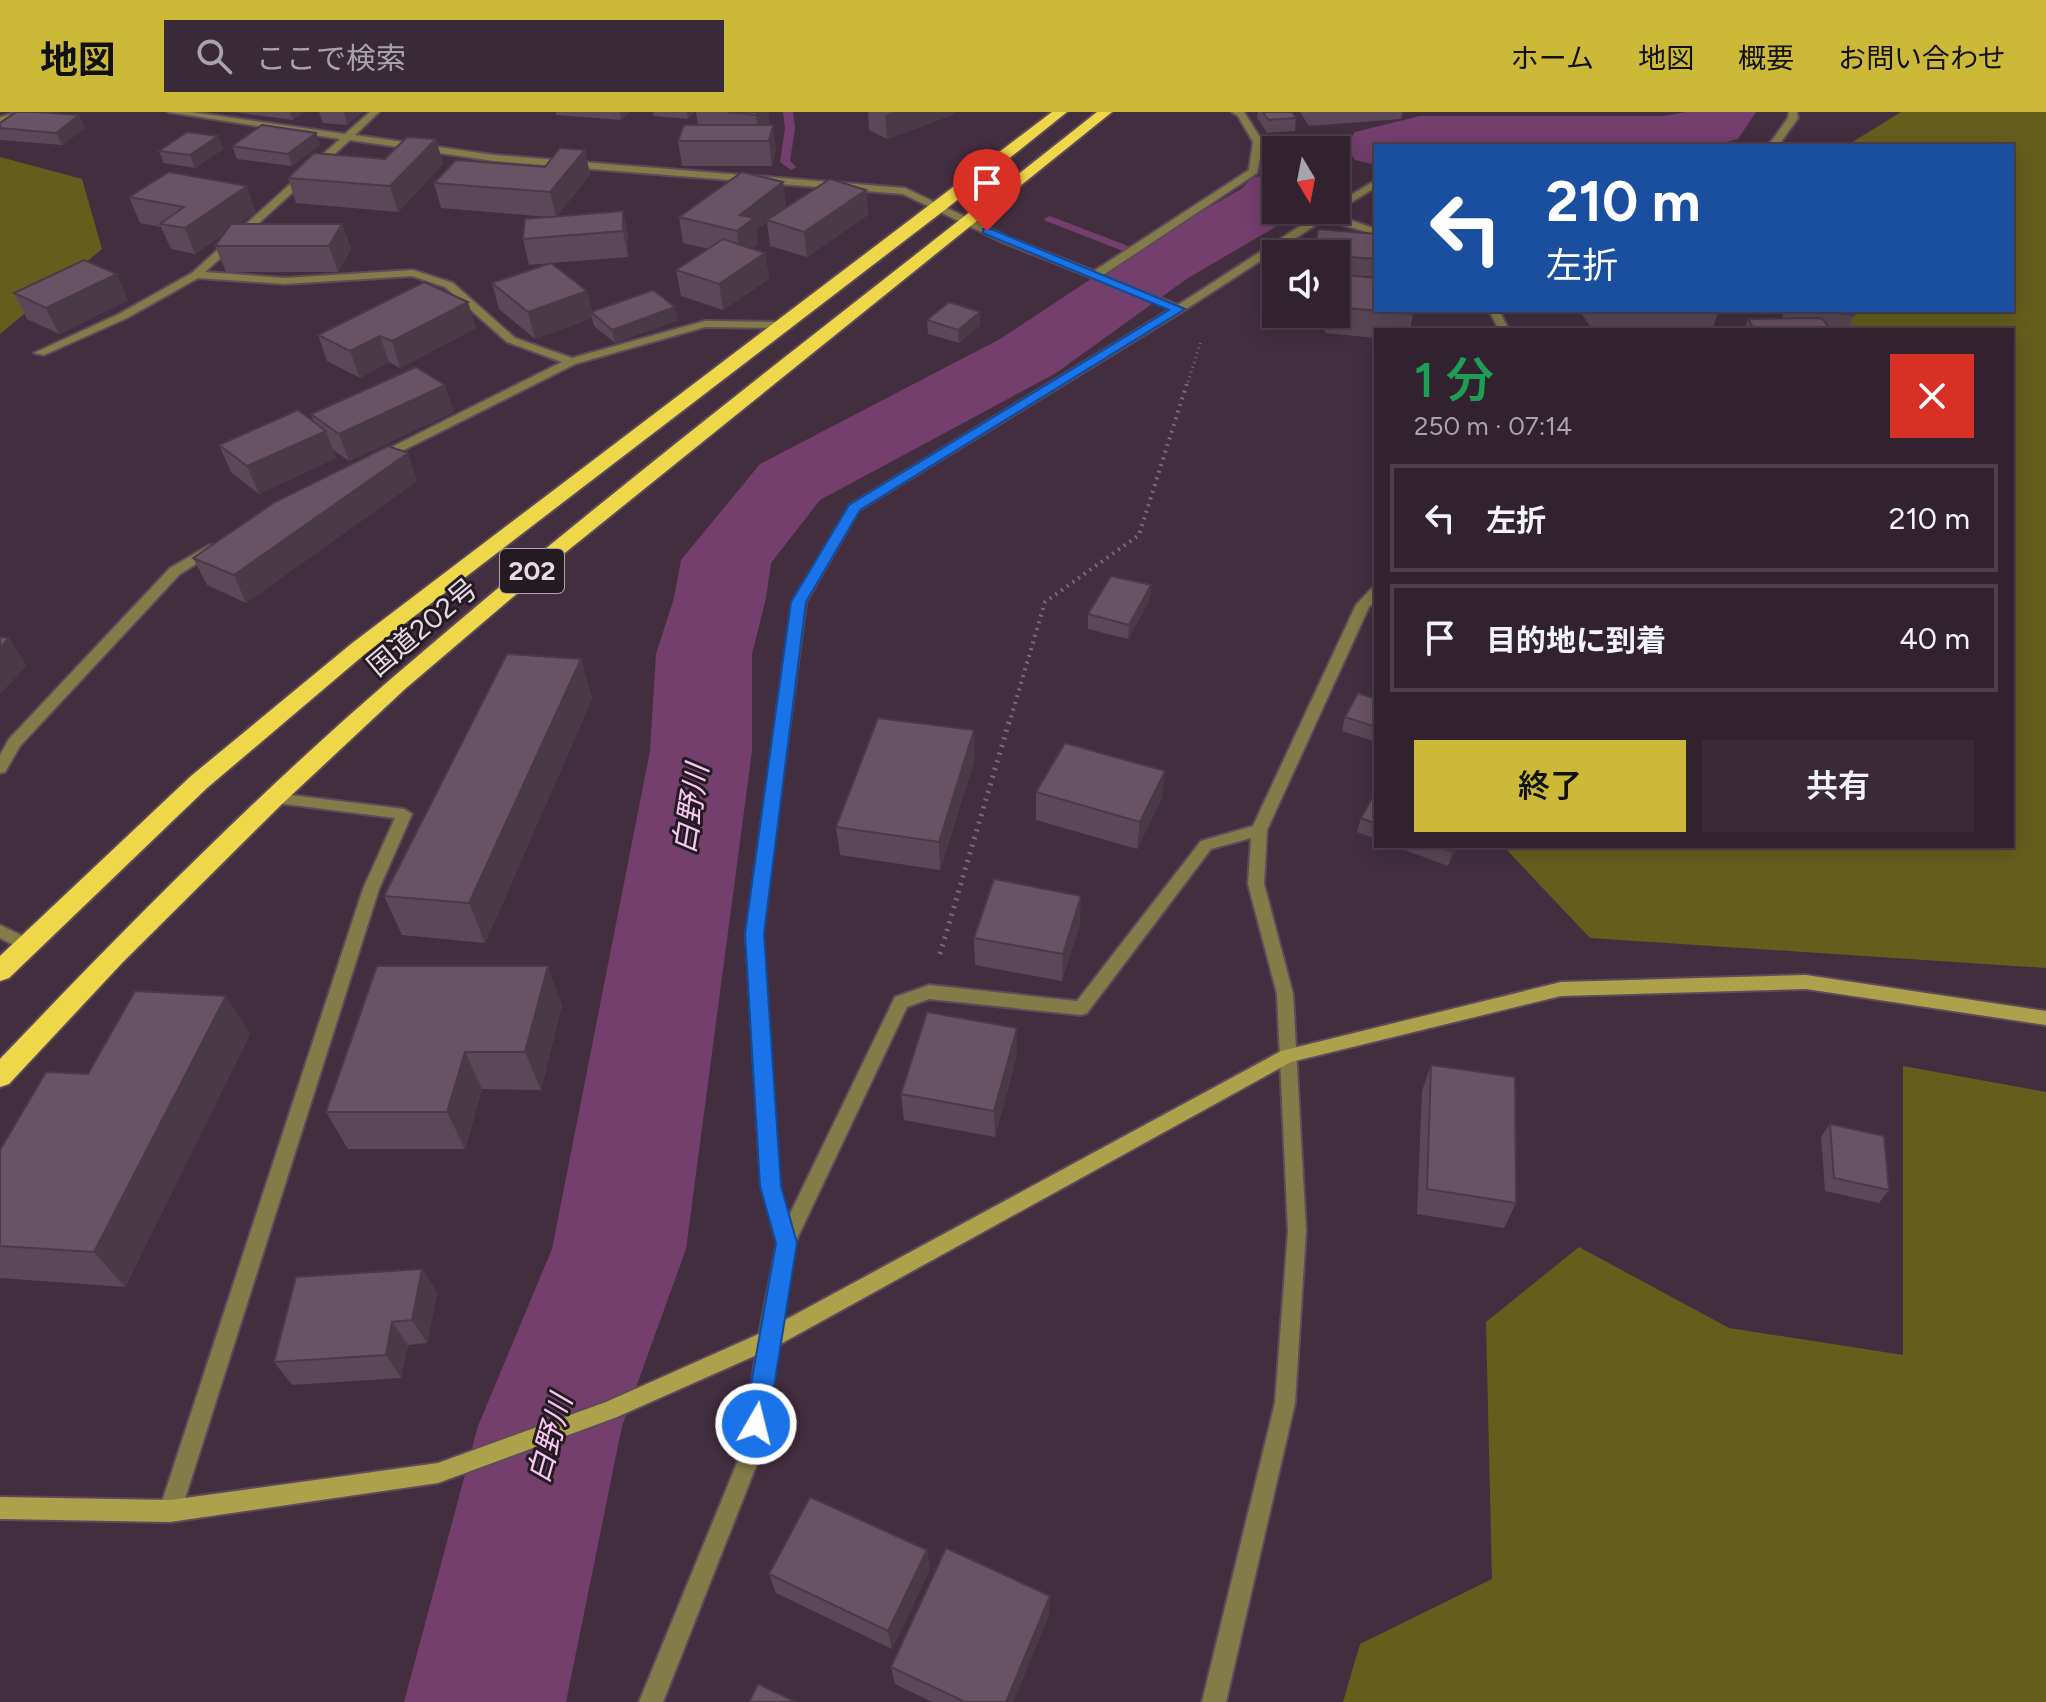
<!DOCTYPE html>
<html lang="ja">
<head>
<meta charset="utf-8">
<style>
	:root { --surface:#322230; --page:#3a2a38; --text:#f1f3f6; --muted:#a8a4ab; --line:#4d3f4c; --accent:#ccb938 }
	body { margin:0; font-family:Figtree,"Noto Sans JP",sans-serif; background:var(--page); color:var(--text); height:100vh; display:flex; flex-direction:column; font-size:30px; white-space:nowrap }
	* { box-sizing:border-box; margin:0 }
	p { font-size:26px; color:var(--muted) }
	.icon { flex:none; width:44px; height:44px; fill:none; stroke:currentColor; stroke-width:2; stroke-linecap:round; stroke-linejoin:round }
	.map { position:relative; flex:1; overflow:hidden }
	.details { position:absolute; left:1374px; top:216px; width:640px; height:520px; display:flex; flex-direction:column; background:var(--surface); border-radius:0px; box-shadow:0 4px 20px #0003,0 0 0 2px var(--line) }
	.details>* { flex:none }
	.hud { position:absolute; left:1374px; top:32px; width:640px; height:168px; border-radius:0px; box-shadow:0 4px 20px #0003,0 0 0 2px var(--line); background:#1a4fa0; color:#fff; overflow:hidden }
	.needle { width:52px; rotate:170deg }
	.controls { position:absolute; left:1262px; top:24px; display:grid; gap:16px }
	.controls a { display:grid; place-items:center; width:88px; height:88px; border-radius:0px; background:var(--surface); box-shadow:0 4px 20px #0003,0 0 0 2px var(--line); font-size:40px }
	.pin { position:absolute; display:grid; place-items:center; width:68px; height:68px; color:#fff; margin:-82px -34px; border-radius:50% 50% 50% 0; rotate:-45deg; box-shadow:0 0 8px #0007 }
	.pin .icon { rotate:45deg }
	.me { position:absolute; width:88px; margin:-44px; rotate:8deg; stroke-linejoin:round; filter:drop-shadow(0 0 6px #0008) }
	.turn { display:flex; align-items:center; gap:28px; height:168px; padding:0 40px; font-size:36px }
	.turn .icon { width:104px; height:104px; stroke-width:2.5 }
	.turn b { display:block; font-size:56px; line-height:68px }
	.round { display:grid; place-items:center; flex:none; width:84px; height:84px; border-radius:0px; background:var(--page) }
	.overview { display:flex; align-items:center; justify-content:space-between; height:136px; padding:0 40px }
	h1 { font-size:48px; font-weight:600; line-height:60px; color:#1e9e55 }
	.action { display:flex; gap:16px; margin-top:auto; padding:16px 40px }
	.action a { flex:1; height:92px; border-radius:0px; background:var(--accent); color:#111; font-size:32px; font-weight:600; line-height:92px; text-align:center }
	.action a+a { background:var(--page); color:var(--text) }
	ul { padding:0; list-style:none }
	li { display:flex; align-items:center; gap:24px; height:108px; margin:0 16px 12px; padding:0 24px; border:4px solid var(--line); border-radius:0px }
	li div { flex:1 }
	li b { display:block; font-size:30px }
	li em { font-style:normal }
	header { display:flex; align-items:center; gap:48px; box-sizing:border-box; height:112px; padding:0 40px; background:var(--accent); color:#111 }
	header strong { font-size:38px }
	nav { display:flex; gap:44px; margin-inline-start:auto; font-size:28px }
	.search { width:560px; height:72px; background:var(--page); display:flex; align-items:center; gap:20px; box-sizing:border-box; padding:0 28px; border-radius:0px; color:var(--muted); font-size:30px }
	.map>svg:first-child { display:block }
	.green { fill:#665d1d }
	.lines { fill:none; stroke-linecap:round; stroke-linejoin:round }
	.stream { fill:#743f6d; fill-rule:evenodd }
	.river { fill:#743f6d; fill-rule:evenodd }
	.street-casing { stroke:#5e4a5b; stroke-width:4 }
	.secondary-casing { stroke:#5e4a5b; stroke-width:4 }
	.highway-casing { stroke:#5e4a5b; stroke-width:4 }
	.path-far2 { stroke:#7a6877; stroke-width:3; stroke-dasharray:1 4; stroke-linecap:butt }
	.path-far1 { stroke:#7a6877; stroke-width:4; stroke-dasharray:2 5; stroke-linecap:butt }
	.path { stroke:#7a6877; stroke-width:5; stroke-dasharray:2 6; stroke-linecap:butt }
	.street { fill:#837b48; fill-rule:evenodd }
	.secondary { fill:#aea14c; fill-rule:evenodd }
	.highway { fill:#eed84a; fill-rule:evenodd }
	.wall { fill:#5b4757 }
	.shaded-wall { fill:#4a3947 }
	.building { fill:#6a5265; stroke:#4a3947; stroke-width:2 }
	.route { fill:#1a73e8; stroke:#114b97; stroke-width:2 }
	.labels { text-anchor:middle; stroke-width:6; stroke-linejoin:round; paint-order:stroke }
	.shield { fill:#241a22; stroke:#aea1ab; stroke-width:2 }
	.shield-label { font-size:26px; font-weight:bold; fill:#e9dbe6 }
	.street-label { font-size:28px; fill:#e9dbe6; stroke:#241a22 }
	.water-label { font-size:30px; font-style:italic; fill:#f8c7f0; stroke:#241a22 }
</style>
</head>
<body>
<header>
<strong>地図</strong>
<div class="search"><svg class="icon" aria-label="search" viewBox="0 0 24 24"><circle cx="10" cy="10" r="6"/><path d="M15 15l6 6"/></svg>ここで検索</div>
<nav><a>ホーム</a><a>地図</a><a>概要</a><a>お問い合わせ</a></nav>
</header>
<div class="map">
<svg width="2046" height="1590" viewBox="0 0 2046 1590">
	<rect width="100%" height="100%" fill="#432e40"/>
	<g class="green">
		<path d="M1901,0H2046V856L1590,826L1503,734H2012V218H1846L1845,198H2012V34H1846Z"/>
		<path d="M0,45L82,67L102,137L0,222Z"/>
		<path d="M1903,954L2046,980V1590H1343L1360,1532L1492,1467L1486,1210L1579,1135L1729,1216L1903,1243Z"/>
	</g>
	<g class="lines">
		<g class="stream">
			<path d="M783,0H793L795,16L790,49L796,55L791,58L780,50L785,16Z"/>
			<path d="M1050,104L1167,149L1169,151L1159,153L1046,109L1044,107Z"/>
		</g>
		<g class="river">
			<path d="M1686,0H1756L1738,27L1711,34H1376V53L1355,48L1346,34L1355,20L1420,4H1664Z"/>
			<path d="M1276,60V98H1297L1289,107L1188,166L1056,261L820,388L771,451L766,486L752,542V639L686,1137L622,1314L566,1590H404L478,1314L552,1137L650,639L656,542L674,486L681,448L760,352L1000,227L1138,136L1241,77L1252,66Z"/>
		</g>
		<defs>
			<g id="street">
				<path d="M20,0H34L0,11V5Z"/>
				<path d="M168,0H191L345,22L370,0H379L355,23L494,43L905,76L1010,126L1094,159L1249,58L1253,30L1238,4L1232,0H1244L1263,30L1257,61L1103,163L1178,193L1325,98H1336V92L1376,68V75L1332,102L1376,117V123L1325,107L1183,199L859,398L806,490L762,822L779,1074L788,1106L895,885L929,873L1077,889L1201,729L1253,714L1356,493L1371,477L1376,476V488L1369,495L1267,718L1264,772L1293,882L1306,1119L1295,1291L1226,1590H1202L1275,1291L1288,1119L1277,882L1248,772L1251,726L1211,737L1087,901L1081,903L929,887L907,895L795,1131L778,1228L762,1339L663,1590H639L742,1339L758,1228L777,1131L761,1074L746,822L792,490L850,393L1171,197L1002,130L903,82L494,49L350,28L205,160L285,166L413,158L453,171L515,226L572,246L705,209L785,210L790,213L785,216L705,215L575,252L378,351L374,350V344L562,250L507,230L445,175L412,164L285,172L198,166L127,206L44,243L34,241L119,202L192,161L340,27Z"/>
				<path d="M1789,0H1797L1798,6L1778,34H1768L1788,6Z"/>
				<path d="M1489,198H1499L1509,218H1499Z"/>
				<path d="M210,433L216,437L215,440L180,462L20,634L5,660L0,661V643L9,627L170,456Z"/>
				<path d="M274,681L404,697L412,702L379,777L181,1399L178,1407L170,1410L162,1407L159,1399L363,777L395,706L269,690L266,686Z"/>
				<path d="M0,813L31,828L33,832L31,836H19L0,826Z"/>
			</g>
			<path id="secondary" d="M1806,863L2046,899V913L1806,877L1561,884L1291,950L775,1235L617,1305L438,1371L170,1410L0,1407V1385L170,1388L438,1351L606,1290L761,1221L1281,939L1561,870Z"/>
			<g id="highway">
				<path d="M1052,0H1067L946,97L365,542L207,676L9,866L0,869V844L191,664L351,532Z"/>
				<path d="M1097,0H1112L561,444L405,577L282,692L123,850L9,972L0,975V947C126,815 254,685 392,566C620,369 861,187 1097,0Z"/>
			</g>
		</defs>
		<use href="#street" class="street-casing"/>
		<use href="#secondary" class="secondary-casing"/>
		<use href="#highway" class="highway-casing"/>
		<path class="path-far2" d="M1188,270L1201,229"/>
		<path class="path-far1" d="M1009,612L1045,490L1139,423L1188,268"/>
		<path class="path" d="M940,842L1009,610"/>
		<use href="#street" class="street"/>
		<use href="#secondary" class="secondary"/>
		<use href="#highway" class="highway"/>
	</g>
	<g class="wall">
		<path d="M234,0H304L293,8Z"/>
		<path d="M319,0H362L347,13L323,11Z"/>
		<path d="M556,0H629L621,8L556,3Z"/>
		<path d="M653,0H694L688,7L654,4Z"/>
		<path d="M696,0H768L769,13L776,37L772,54H682L678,29L698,13Z"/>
		<path d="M868,0H955V2L887,27L869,18Z"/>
		<path d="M1258,0H1292L1296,6L1295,19L1267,21L1257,5Z"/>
		<path d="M1300,0H1403L1401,7L1309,14Z"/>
		<path d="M0,11L85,16L62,33L0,28Z"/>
		<path d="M316,21L320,33L292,54L237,47L232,34Z"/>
		<path d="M218,24L223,37L195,56L164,51L159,39Z"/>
		<path d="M436,27L443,52L398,100L296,91L288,66L385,47Z"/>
		<path d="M585,38L590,63L557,104L623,99L628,124V145L551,151L587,179L592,200L678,208L615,231L594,214L592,206L535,227L499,197L492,171L550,151L529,153L523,127L549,105L441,96L434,71L545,55Z"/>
		<path d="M866,78L868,103L807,145L770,134L767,110L756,118L758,132L752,136L765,141L769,167L723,198L681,184L676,158L709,137L683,131L679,105L786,95Z"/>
		<path d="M129,85L256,100L238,112H342L351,137L338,160H226L215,134L224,122L195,142L171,137L161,115L140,111Z"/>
		<path d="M1376,122V198L1413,202L1410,218H1376V226L1325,221L1327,202H1336V142Z"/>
		<path d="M14,181L128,188L59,222L27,207Z"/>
		<path d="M1579,198H1719L1712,218H1580L1581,215L1591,216Z"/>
		<path d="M1782,198H1854V203L1848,218H1744L1748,207H1783Z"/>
		<path d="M927,208L980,213L959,231L928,222Z"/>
		<path d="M476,216L400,256L389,250L360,266L327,249L318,223Z"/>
		<path d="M454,300L349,349L332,337L336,346L259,382L231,360L219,333L314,311L311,302Z"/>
		<path d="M408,341L417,369L246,491L207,473L193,446Z"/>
		<path d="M1151,473L1150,487L1128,527L1088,517V502Z"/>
		<path d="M581,547L592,587L485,831L402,823L384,784Z"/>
		<path d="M1376,587V630L1342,619L1345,605Z"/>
		<path d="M975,646L940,758L840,743L836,715Z"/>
		<path d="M1376,679V727L1357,720L1361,706Z"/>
		<path d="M1036,680L1162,686L1137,737L1036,708Z"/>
		<path d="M1394,734H1458L1448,754Z"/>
		<path d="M1080,811L1062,869L975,853L974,826Z"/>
		<path d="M562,893L541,978L482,977L465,1037H348L326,1000Z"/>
		<path d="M250,922L125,1175L0,1166V1038L88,962Z"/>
		<path d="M1017,942L995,1025L904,1008L901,982Z"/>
		<path d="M1431,953L1516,1091L1504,1116L1417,1102L1422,979Z"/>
		<path d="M1830,1012L1889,1078L1879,1091L1825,1079L1821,1025Z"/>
		<path d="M422,1157L437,1181L427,1231L408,1233L401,1266L292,1273L274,1250Z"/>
		<path d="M927,1438L930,1457L892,1537L776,1481L769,1462Z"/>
		<path d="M1049,1503L1013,1590H932L895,1572L891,1555Z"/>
	</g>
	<g class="shaded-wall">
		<path d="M290,0H304L293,8Z"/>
		<path d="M344,0H362L347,13Z"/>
		<path d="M620,0H629L621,8Z"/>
		<path d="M687,0H694L688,7Z"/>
		<path d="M758,0H768L769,14L759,27L756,3Z"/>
		<path d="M894,0H955V2L887,27L885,3Z"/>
		<path d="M79,3L85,16L62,33L56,21Z"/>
		<path d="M773,13L776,37L772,54L769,29Z"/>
		<path d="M316,21L320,33L292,54L288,42Z"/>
		<path d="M218,24L223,37L195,56L190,43Z"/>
		<path d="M436,27L443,52L398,100L390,74Z"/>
		<path d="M585,38L590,63L556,105L550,80Z"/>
		<path d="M783,70L786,95L767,108V110L756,118L758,132L740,145L737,119L740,103Z"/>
		<path d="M247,74L256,100L195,142L185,116Z"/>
		<path d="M866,78L868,103L807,145L804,120Z"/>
		<path d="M623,99L628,124V145L623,119Z"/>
		<path d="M342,112L351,137L338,160L329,134Z"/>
		<path d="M765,141L769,167L723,198L719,172Z"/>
		<path d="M117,162L128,188L59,222L46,196Z"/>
		<path d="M587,179L592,202L591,200L592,206L535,227L528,200Z"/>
		<path d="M468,190L476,216L400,256L392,229Z"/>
		<path d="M675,195L678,208L615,231L612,218Z"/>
		<path d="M980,200V213L959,231L958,218Z"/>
		<path d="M380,224L389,250L360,266L350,239Z"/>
		<path d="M445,273L454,300L349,349L339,322Z"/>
		<path d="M326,319L336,346L259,382L247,354Z"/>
		<path d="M408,341L417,369L246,491L234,463Z"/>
		<path d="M1151,473L1150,487L1128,527L1129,513Z"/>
		<path d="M9,526L27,554L0,582V536Z"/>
		<path d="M581,547L592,587L485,831L469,791Z"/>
		<path d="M974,618L975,646L940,758L939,730Z"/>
		<path d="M1165,659L1162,686L1137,737L1140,710Z"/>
		<path d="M1455,734H1458L1448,754L1452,740Z"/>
		<path d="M1081,784L1080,811L1062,869L1063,842Z"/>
		<path d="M548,854L562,893L541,978L525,940Z"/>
		<path d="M226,884L250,922L125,1175L94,1140Z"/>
		<path d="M1017,916V942L995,1025L994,999Z"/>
		<path d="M465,940L482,977L465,1037L447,1000Z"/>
		<path d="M422,1157L437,1181L427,1231L412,1208Z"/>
		<path d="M392,1210L408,1233L401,1266L386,1243Z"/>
		<path d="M927,1438L930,1457L892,1537L888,1519Z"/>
		<path d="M1050,1484L1049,1503L1013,1590H1006Z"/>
	</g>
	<g class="building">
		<path d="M16,0H36L79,3L56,21L0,16V11Z"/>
		<path d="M728,0H758L756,3Z"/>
		<path d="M1263,0H1292L1296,6L1268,8Z"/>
		<path d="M262,13L316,21L288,42L232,34Z"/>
		<path d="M684,13H773L769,29H678Z"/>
		<path d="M187,20L218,24L190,43L159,39Z"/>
		<path d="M407,25L436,27L390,74L288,66L314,41L385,47Z"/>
		<path d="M560,36L585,38L550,80L434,71L456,48L545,55Z"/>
		<path d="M169,60L247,74L185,116L160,112L184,95L129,85Z"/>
		<path d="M742,60L783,70L740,103L754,106L737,119L679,105Z"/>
		<path d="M830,67L866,78L804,120L767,108Z"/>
		<path d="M623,99V119L523,127L525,107Z"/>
		<path d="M231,112H342L329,134H215Z"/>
		<path d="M1318,117L1376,122V147L1336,144V142H1314Z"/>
		<path d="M723,127L765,141L719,172L676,158Z"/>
		<path d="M84,148L117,162L46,196L14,181Z"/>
		<path d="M551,151L587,179L528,200L492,171Z"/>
		<path d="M1336,162L1376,166V198H1413V202L1336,195Z"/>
		<path d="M424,170L468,190L392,229L380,224L350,239L318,223Z"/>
		<path d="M653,178L675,195L612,218L591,200Z"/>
		<path d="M949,190L980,200L958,218L927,208Z"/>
		<path d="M1815,198H1854V203Z"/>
		<path d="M1822,206L1831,218H1755L1748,207Z"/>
		<path d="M1581,215L1608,218H1581Z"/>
		<path d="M416,255L445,273L339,322L311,302Z"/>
		<path d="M298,298L326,319L247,354L219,333Z"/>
		<path d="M388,334L408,341L234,463L193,446L275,390Z"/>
		<path d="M1111,464L1151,473L1129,513L1088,502Z"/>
		<path d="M0,525L9,526L0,536Z"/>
		<path d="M507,542L581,547L469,791L384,784Z"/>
		<path d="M1358,581L1376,587V615L1345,605Z"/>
		<path d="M878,606L974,618L939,730L836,715Z"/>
		<path d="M1065,631L1165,659L1140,710L1036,680Z"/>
		<path d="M1376,679V712L1361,706Z"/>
		<path d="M1437,734H1455L1452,740Z"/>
		<path d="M994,767L1081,784L1063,842L974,826Z"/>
		<path d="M377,854H548L525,940H465L447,1000H326Z"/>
		<path d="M135,879L226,884L94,1140L0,1134V1038L46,960L88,962Z"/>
		<path d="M927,900L1017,916L994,999L901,982Z"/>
		<path d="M1431,953L1515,965L1516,1091L1427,1077Z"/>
		<path d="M1830,1012L1884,1024L1889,1078L1834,1066Z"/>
		<path d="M422,1157L412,1208L392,1210L386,1243L274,1250L296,1165Z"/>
		<path d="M810,1385L927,1438L888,1519L769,1462Z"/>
		<path d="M946,1436L1050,1484L1006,1590H965L891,1555Z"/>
		<path d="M758,1572L796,1590H749Z"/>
	</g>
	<path class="route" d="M983,117H991L1185,197L860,398L806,490L764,822L781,1074L797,1131L768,1312L764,1320L756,1323L748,1320L744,1312L776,1131L760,1074L745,822L791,490L849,393L1169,198L983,121Z"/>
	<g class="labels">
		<rect class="shield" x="500" y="437" width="64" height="44" rx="6"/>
		<g class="shield-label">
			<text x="532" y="468">202</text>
		</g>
		<g class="street-label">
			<text transform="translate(422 515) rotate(-40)" y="10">国道202号</text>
		</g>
		<g class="water-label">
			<text transform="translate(691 697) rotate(-81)" y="10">白野川</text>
			<text transform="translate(550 1327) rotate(-74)" y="10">白野川</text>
		</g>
	</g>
</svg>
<div class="controls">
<a><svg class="needle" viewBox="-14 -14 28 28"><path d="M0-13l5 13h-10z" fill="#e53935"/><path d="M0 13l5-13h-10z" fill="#a8a4ab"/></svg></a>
<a><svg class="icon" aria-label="sound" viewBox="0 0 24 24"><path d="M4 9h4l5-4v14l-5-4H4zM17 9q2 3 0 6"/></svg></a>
</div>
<div class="pin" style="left:987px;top:119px;background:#d93025"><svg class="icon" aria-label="arrive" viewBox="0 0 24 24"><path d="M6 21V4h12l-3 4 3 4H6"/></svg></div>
<svg class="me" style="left:756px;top:1312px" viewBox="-20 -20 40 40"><circle r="17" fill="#1a73e8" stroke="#fff" stroke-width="3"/><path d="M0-11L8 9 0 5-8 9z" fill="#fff"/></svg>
<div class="hud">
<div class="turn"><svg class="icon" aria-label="left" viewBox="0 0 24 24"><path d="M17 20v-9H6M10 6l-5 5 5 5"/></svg><div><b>210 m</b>左折</div></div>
</div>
<section class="details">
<div class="overview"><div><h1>1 分</h1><p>250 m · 07:14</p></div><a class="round" style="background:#d93025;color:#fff"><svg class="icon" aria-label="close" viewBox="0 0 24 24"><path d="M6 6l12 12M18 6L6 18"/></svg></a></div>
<ul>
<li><svg class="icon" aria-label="left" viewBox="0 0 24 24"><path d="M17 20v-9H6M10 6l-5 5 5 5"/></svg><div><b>左折</b></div><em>210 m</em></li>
<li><svg class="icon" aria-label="arrive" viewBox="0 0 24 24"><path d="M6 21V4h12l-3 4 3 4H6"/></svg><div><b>目的地に到着</b></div><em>40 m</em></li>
</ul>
<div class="action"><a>終了</a><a>共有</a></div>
</section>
</div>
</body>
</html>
